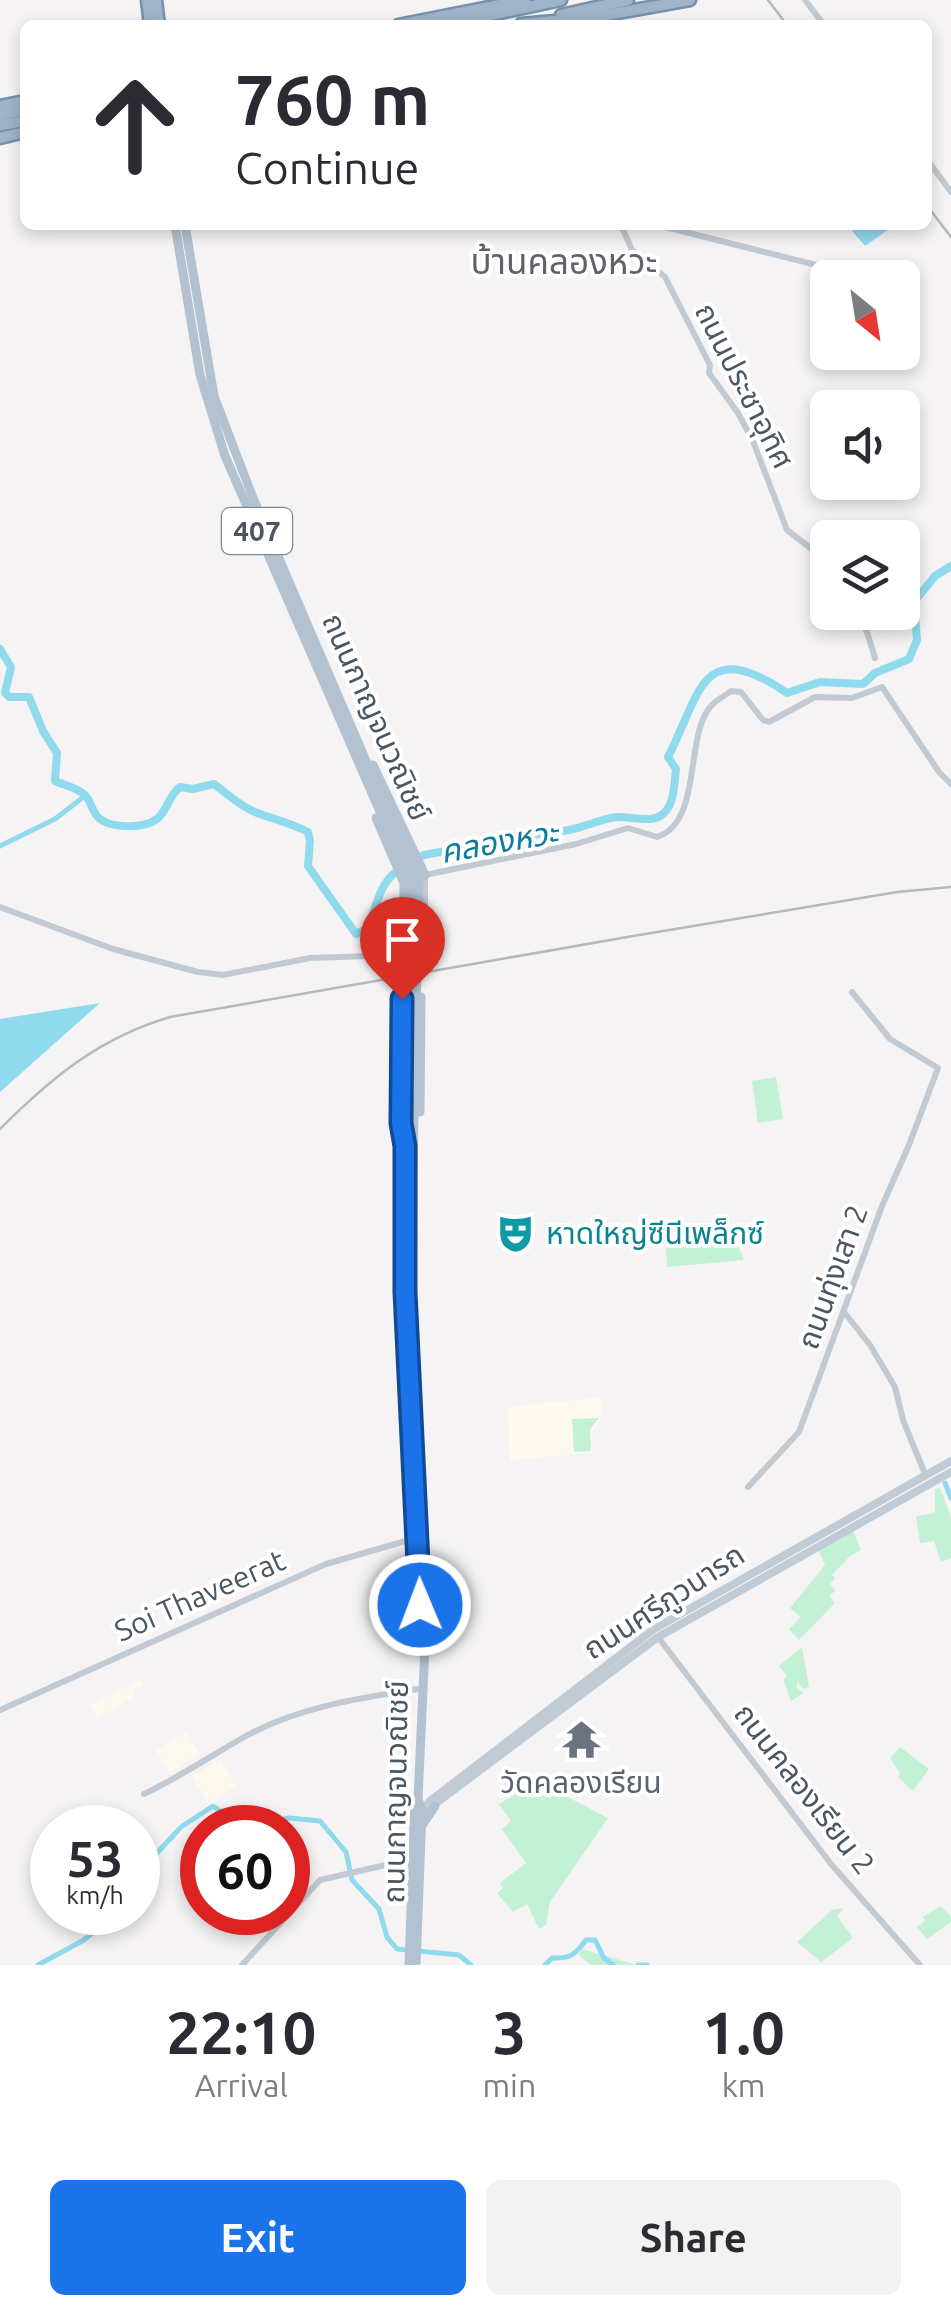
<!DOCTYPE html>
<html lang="en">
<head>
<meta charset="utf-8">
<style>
	:root { --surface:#fff; --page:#f2f2f3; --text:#2b2b33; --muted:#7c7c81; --accent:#1a73e8 }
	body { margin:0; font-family:Ubuntu,"Noto Sans Thai",sans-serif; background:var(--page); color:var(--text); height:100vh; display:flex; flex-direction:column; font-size:38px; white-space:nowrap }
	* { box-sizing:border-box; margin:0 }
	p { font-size:32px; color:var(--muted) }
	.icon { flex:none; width:55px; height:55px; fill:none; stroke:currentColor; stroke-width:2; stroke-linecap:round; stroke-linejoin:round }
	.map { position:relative; height:1965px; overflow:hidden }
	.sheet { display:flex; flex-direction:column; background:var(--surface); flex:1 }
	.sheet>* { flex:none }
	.banner { position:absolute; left:20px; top:20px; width:912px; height:210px; border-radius:15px; box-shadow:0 5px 15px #0003; background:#fff; color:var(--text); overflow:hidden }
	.needle { width:65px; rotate:150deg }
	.tools { position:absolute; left:810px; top:260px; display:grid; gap:20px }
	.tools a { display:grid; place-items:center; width:110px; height:110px; border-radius:15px; background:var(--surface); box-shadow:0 5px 15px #0003; font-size:50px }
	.speed { position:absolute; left:30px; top:1805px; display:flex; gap:20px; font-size:50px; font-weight:700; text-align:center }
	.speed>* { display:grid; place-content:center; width:130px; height:130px; border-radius:50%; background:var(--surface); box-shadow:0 5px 15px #0003; line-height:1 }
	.speed small { font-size:25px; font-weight:400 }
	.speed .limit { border:15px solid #d22; background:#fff; color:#111 }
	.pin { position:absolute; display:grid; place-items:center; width:85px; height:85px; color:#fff; margin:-102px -42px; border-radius:50% 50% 50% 0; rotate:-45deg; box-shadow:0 0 10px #0007 }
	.pin .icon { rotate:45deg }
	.me { position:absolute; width:110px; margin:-55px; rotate:359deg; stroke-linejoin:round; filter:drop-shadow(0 0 8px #0008) }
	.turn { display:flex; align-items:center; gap:35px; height:210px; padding:0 50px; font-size:45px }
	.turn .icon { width:130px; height:130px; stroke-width:2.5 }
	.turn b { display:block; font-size:70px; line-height:85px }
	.eta { display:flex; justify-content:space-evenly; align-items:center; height:170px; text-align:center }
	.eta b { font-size:60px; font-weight:700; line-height:70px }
	.button { display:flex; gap:20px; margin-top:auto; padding:20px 50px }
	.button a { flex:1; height:115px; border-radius:15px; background:var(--accent); color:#fff; font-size:40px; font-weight:700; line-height:115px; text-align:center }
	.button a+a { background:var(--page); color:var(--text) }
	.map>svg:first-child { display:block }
	.commercial { fill:#fdf9ef }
	.green { fill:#c3f1d5 }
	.water { fill:#90daee }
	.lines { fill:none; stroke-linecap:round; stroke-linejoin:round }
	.canal { stroke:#90daee; stroke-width:5 }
	.river { stroke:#90daee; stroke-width:8 }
	.trunk-casing { stroke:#7690ad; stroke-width:15 }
	.tertiary { stroke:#c1cad2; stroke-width:6 }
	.secondary { stroke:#c1cbd6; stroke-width:8 }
	.primary { stroke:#b3c2d1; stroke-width:9 }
	.trunk { stroke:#9fb4c9; stroke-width:10 }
	.rail { stroke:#b5b8bd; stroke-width:2.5 }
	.primary-bridge { stroke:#b3c2d1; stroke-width:9 }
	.route-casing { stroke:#114b97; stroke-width:25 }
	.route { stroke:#1a73e8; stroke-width:18 }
	.labels { text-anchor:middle; stroke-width:8; stroke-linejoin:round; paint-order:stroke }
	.shield { fill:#fff; stroke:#808990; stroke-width:2.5 }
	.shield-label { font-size:28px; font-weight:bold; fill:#4a5661 }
	.street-label { font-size:30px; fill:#4a5661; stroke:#fff }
	.culture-label { font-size:30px; fill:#0d838f; stroke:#fff; text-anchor:start }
	.worship-label { font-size:30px; fill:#5b616d; stroke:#fff }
	.water-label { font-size:32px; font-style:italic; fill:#0c7c9b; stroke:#fff }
	.quarter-label { font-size:35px; fill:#5f6368; stroke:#fff }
</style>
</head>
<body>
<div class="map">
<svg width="951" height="1965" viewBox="0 0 951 1965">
	<rect width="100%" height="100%" fill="#f5f3f3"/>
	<g class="commercial">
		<path d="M601,1397V1418L592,1434L593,1453L510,1460L508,1407Z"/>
		<path d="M141,1679L144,1684L132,1691L135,1697L97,1718L89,1705Z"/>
		<path d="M187,1732L200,1754L170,1772L156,1751Z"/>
		<path d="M221,1759L236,1787L207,1803L192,1776Z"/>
	</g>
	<g class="green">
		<path d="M776,1077L783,1119L758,1123L752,1081Z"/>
		<path d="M736,1241L744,1260L667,1267L666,1248Z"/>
		<path d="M599,1418L590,1429L591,1451L574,1452L572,1419Z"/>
		<path d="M940,1488L951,1517V1558L941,1562L934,1541L920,1543L916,1516L935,1513V1489Z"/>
		<path d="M853,1531L861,1550L850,1556L832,1575L835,1578L830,1584L835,1591L829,1596L835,1603L799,1640L789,1629L801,1617L790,1608L825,1565L818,1549Z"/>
		<path d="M802,1647L809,1687L803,1689L798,1682L796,1687L804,1693L791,1701L783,1679L787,1676L779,1666Z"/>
		<path d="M900,1747L929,1769L913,1791L898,1777L900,1773L890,1758Z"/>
		<path d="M537,1781L608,1818L550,1902L546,1925L539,1929L527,1904L513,1912L497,1893L503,1888L500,1883L526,1863L502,1829L511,1821L499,1804Z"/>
		<path d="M941,1906L951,1917V1922L927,1939L917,1927L925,1921L923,1917Z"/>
		<path d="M844,1908L837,1916L853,1938L821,1962L797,1942L832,1910Z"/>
		<path d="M582,1949L637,1965H591L579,1955Z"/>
	</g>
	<g class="water">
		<path d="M861,225H895L865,246L852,231Z"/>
		<path d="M100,1003L0,1092V1019Z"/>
	</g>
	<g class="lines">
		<g class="canal">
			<path d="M0,846L55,819L86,795"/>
			<path d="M945,1483L951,1498"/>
			<path d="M138,1867L145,1866L181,1827L213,1806C226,1817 238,1817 251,1826L289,1818L320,1821L346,1852L352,1880L379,1909L387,1937L397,1949L459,1955L471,1965"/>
			<path d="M38,1965L84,1940L99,1927L97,1912"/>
			<path d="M545,1965L552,1958C570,1959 576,1954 586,1940H595L604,1958L613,1965"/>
			<path d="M638,1965H647"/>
		</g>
		<g class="river">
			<path d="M0,649L11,667L5,693L9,697H29L43,731L57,753L55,781C64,785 78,788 85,795C90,800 92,810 97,816C108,829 144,829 157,819C168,810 168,796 180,787L193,789L214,784C226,793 240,806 255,812C273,819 291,823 308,832L310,841L308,866L356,934L367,929C378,905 378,881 403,867"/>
			<path d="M415,860L424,855L556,831C573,833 597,819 617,817C631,816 652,824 663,814C675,804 674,783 676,769L668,757C701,693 701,635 787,693L820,682L863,684L875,673L909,659L917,640L914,602L935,576L951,566"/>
		</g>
		<defs>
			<g id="trunk">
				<path d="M147,0L150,25"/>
				<path d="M156,0L159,25"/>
				<path d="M561,15L628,0"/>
				<path d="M521,24L589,18L690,0"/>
				<path d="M398,25L525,0"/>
				<path d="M444,25L561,0"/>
				<path d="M0,106L25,101"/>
				<path d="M0,115L25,110"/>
				<path d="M0,125L25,121"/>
				<path d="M0,138L25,132"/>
			</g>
		</defs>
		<use href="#trunk" class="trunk-casing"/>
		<g class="tertiary">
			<path d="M805,0L824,25"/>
			<path d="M928,161L951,192"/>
			<path d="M621,225L632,250L665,277L710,365L709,373L738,413L753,441L787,530L822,557L828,566"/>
			<path d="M657,225L868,278"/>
			<path d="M902,286H905"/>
			<path d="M856,612L867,632L875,658"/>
			<path d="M0,907L113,949L198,972L223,975L310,958L370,956L406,949"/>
			<path d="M418,948L425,947V875L576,844L628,828L657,837C703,822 684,736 711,706C716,700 725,696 731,691L741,692L763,720L769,722L815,697L852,698L882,687L939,772L951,784"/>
			<path d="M844,1312L870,1345L895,1387L903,1420L925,1474"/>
			<path d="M748,1487L799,1432L882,1206L909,1145L938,1068L890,1039L852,992"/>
			<path d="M658,1637L831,1864L920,1965"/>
			<path d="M0,1710L326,1564L423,1536"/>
			<path d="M144,1794C180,1777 212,1755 246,1736C299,1707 360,1698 418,1689"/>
			<path d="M242,1965L320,1880L412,1859"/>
		</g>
		<g class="secondary">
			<path d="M431,1807L658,1637L951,1472"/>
			<path d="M420,1813L430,1801L654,1629L951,1461"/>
		</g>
		<g class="primary">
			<path d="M175,225L200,375L225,456L385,823"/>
			<path d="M185,225L214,396L253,498L391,819"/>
			<path d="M373,765L425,875"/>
			<path d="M376,818L404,883V949"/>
			<path d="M405,1100L407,1343"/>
			<path d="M414,1101L412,1302L427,1603L418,1799L422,1811L416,1965"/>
			<path d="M401,1108V1001L421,997L420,1112"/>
			<path d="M419,1647V1578"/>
			<path d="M423,1824L435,1806"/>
			<path d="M409,1965L415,1798"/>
		</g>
		<use href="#trunk" class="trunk"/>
		<g class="rail">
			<path d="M768,0L787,25"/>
			<path d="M928,207L951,237"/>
			<path d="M0,1129C51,1078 99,1038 170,1017L633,936L897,892L951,887"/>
		</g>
		<g class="primary-bridge">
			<path d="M391,819L419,882L414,1101"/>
			<path d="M385,823L411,883L412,898L405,1100"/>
		</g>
	</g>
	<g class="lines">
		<defs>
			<path id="route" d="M402,999L401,1123L405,1146V1292L420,1605"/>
		</defs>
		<use href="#route" class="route-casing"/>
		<use href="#route" class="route"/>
	</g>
	<defs>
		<symbol id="theatre-bare" viewBox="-9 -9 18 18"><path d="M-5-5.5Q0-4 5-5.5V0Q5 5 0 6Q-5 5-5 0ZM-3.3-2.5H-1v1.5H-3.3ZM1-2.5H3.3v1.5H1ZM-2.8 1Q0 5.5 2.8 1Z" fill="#0f9aa8" stroke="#fff" stroke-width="2.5" paint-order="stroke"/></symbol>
		<symbol id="temple-bare" viewBox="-9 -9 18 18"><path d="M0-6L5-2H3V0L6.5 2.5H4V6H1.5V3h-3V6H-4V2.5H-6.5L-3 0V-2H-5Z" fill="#6b7280" stroke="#fff" stroke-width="2.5" paint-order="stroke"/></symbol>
	</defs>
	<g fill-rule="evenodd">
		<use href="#theatre-bare" x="488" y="1206" width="55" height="55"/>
		<use href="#temple-bare" x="554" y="1712" width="55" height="55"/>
	</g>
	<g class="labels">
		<rect class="shield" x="222" y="508" width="70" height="46" rx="8"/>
		<g class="shield-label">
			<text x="257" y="541">407</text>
		</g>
		<g class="street-label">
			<text transform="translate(744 386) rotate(63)" y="10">ถนนประชาอุทิศ</text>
			<text transform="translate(376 717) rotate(66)" y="10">ถนนกาญจนวณิชย์</text>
			<text transform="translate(833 1277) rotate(-70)" y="10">ถนนทุ่งเสา 2</text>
			<text transform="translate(200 1596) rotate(-24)" y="10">Soi Thaveerat</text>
			<text transform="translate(664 1602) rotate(-33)" y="10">ถนนศรีภูวนารถ</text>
			<text transform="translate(804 1789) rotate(52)" y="10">ถนนคลองเรียน 2</text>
			<text transform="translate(396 1792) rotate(-89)" y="10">ถนนกาญจนวณิชย์</text>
		</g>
		<g class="culture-label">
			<text x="546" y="1244">หาดใหญ่ซีนีเพล็กซ์</text>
		</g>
		<g class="worship-label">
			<text x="581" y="1793">วัดคลองเรียน</text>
		</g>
		<g class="water-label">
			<text transform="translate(499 842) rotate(-10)" y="11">คลองหวะ</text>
		</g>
		<g class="quarter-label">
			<text x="564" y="274">บ้านคลองหวะ</text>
		</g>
	</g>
</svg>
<div class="tools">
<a><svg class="needle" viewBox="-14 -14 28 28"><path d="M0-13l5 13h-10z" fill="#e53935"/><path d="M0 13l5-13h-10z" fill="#7c7c81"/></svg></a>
<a><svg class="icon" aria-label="sound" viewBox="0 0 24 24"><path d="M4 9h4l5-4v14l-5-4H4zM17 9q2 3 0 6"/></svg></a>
<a><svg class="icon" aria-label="layers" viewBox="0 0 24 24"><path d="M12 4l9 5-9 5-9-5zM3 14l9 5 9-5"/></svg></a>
</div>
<div class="speed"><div>53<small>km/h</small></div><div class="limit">60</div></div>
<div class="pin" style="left:402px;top:999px;background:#d93025"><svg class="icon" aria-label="arrive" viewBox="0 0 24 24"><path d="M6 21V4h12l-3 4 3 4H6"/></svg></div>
<svg class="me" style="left:420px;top:1605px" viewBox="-20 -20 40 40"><circle r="17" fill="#1a73e8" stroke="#fff" stroke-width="3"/><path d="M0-11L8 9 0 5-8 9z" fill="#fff"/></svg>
<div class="banner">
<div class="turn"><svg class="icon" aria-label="ahead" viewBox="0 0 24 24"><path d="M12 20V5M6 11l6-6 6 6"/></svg><div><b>760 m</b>Continue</div></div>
</div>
</div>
<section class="sheet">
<div class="eta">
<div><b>22:10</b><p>Arrival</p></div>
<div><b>3</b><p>min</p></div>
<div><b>1.0</b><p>km</p></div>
</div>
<div class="button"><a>Exit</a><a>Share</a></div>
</section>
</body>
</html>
